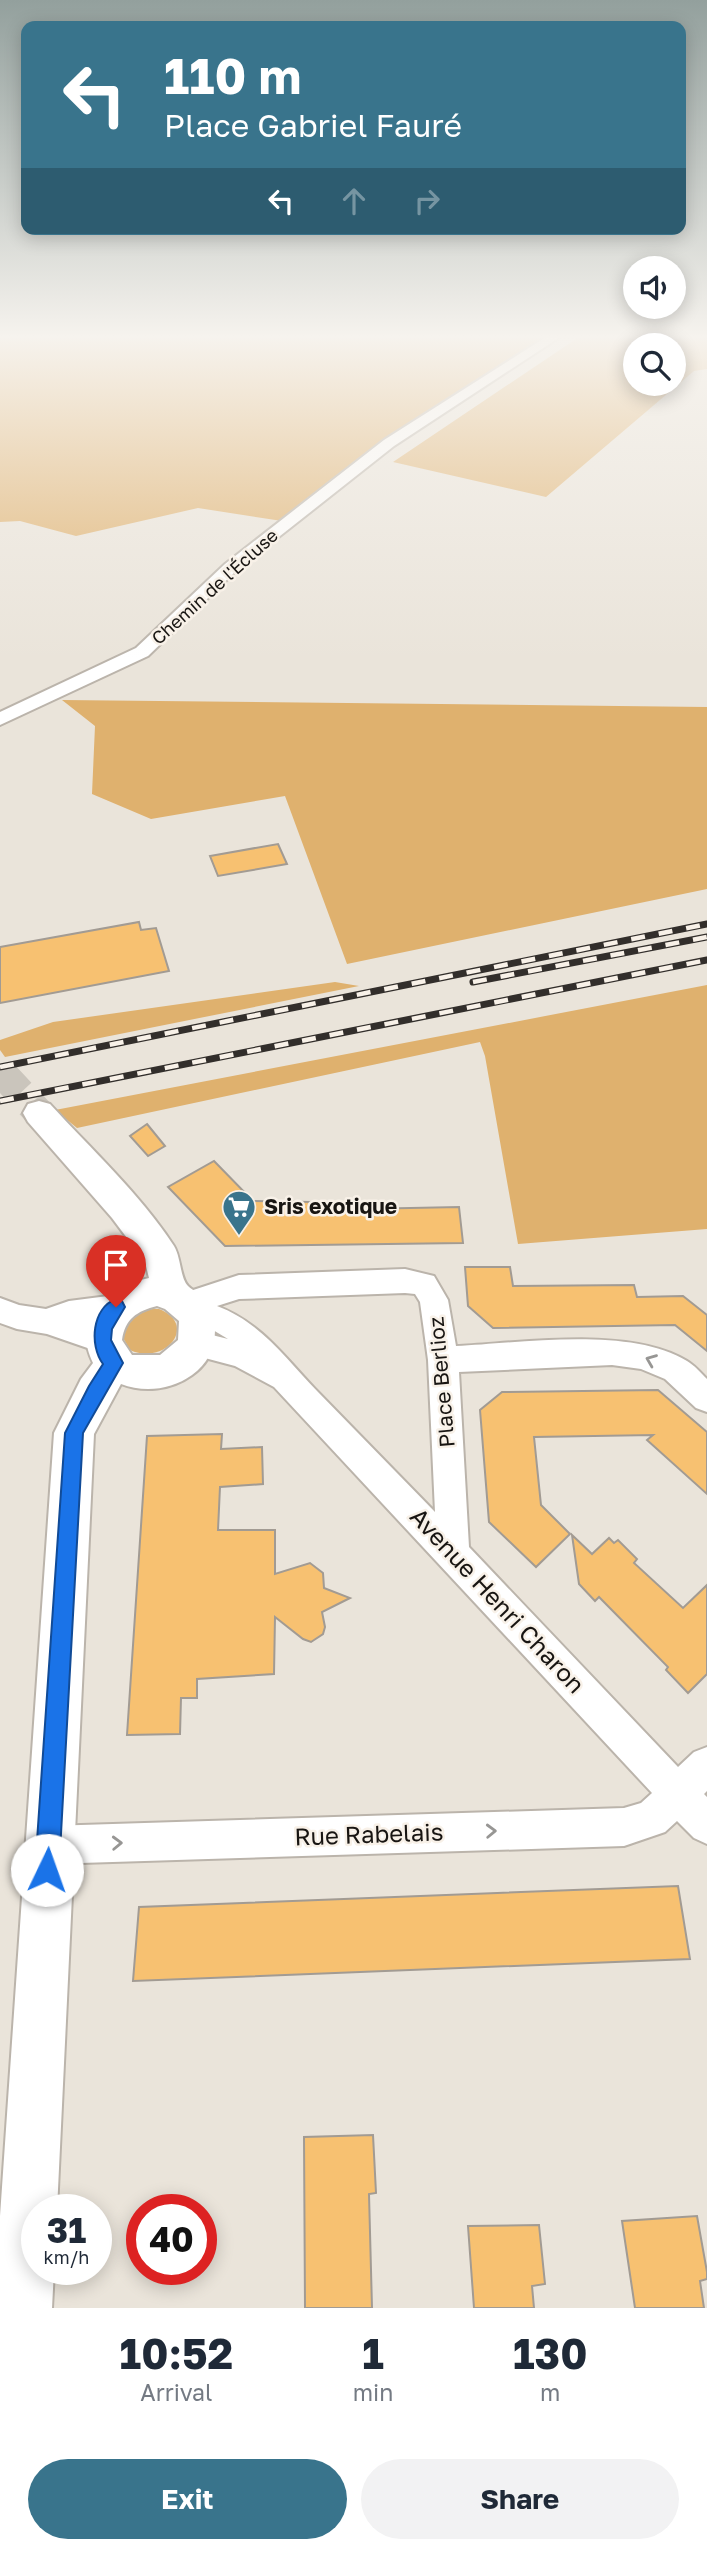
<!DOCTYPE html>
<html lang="en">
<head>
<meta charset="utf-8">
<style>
	:root { --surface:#fff; --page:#f2f2f3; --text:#1f2937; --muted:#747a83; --accent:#39748c }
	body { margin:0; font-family:"Golos Text",sans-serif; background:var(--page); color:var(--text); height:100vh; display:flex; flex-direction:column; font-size:26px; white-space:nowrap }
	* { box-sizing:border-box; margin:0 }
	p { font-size:23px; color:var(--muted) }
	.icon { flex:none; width:38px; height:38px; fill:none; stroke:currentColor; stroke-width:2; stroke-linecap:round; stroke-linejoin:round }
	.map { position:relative; height:2308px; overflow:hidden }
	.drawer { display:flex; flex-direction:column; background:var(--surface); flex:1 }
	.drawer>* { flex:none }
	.top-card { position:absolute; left:21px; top:21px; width:665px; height:214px; border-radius:14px; box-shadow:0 4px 18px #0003; background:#39748c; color:#fff; overflow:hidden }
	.fabs { position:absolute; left:623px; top:256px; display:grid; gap:14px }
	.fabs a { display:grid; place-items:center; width:63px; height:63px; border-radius:50%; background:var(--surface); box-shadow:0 4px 18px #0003; font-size:35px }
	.speed { position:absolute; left:21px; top:2194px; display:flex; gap:14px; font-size:35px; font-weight:700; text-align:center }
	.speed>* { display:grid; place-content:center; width:91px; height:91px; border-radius:50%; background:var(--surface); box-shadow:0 4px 18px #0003; line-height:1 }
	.speed small { font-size:18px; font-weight:400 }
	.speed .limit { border:10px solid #d22; background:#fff; color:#111 }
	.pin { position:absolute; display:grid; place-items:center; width:60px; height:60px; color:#fff; margin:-72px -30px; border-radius:50% 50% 50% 0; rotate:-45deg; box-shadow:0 0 7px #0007 }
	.pin .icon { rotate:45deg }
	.me { position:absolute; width:77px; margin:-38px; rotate:3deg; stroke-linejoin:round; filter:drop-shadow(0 0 5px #0008) }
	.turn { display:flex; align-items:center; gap:24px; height:147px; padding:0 28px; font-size:32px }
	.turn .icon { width:91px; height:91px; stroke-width:2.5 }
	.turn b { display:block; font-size:49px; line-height:60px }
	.lanes { display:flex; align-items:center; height:66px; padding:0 28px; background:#0003; justify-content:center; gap:35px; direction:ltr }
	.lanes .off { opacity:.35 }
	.eta { display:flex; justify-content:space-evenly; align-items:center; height:119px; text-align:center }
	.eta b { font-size:42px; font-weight:700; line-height:49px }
	.cta { display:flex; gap:14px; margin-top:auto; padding:14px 28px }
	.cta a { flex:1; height:80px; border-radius:42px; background:var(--accent); color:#fff; font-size:28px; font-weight:700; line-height:80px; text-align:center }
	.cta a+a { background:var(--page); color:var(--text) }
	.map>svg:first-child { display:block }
	.green { fill:#dfb16e; fill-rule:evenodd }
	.building { fill:#f7c171; stroke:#a29b93; stroke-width:2 }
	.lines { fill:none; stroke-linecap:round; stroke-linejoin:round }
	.tertiary-tunnel { stroke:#cac5bc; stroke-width:30; stroke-dasharray:30 15; stroke-linecap:butt }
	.minor-casing { stroke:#bbb4ab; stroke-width:4 }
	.tertiary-casing { stroke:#bbb4ab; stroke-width:4 }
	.minor { fill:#fff; fill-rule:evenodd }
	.tertiary { fill:#fff; fill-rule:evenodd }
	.rail-casing { stroke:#322e2b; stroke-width:7 }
	.rail { stroke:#f8f1e8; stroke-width:4.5; stroke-dasharray:14; stroke-linecap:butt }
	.oneway { stroke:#979694 }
	.route { fill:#1a73e8; stroke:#114b97; stroke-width:2 }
	.labels { text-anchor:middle; stroke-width:5; stroke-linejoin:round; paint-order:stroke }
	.far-street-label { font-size:18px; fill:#181512; stroke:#f8f1e8 }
	.poi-label { font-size:21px; font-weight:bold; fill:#181512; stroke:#f8f1e8; text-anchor:start }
	.street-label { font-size:21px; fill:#181512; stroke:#f8f1e8 }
	.near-street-label { font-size:24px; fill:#181512; stroke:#f8f1e8 }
</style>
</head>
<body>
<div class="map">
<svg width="707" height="2308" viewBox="0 0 707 2308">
	<rect width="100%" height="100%" fill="#eae4da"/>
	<g class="green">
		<path d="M0,337H547L330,480L282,521L198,508L76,536L20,521L0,522Z"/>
		<path d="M579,337H707V369L694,371L546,497L393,462ZM635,345H674V383H635Z"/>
		<path d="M62,700L707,707V889L347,964L285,796L151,819L92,794L95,726Z"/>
		<path d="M335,982L359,986L5,1057L0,1050V1040L53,1022Z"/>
		<path d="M707,985V1229L518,1244L485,1056L480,1042L77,1128L55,1110Z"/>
		<path d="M159,1309C199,1325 165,1366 130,1350L122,1336C128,1317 138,1308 159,1309Z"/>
	</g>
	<g class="building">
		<path d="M278,844L287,864L218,876L210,856Z"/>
		<path d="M139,922L141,930L156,928L169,971L0,1003V947Z"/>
		<path d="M147,1124L165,1146L148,1156L130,1136Z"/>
		<path d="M214,1161L253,1201L312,1202V1210L459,1207L463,1243L225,1246L168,1187Z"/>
		<path d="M465,1267H510L513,1286L634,1285L637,1297L683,1296L707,1315V1351L675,1325L493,1328L468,1306Z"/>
		<path d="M658,1390L707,1432V1494L647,1440L653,1435L534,1437L541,1505L570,1534L536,1567L489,1522L480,1410L502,1392Z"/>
		<path d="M222,1434L221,1449L262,1447L263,1484L220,1487L218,1530H275V1574L310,1563L323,1573L324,1588L350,1598L322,1612L325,1627L323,1634L311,1642L303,1639L275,1617L274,1674L197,1679V1698H181L180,1734L127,1735L147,1436Z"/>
		<path d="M572,1535L592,1554L609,1538L614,1543L618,1540L637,1559L634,1563L683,1608L707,1585V1674L688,1693L666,1670L668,1667L599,1597L595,1601L579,1584Z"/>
		<path d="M678,1886L690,1959L133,1981L139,1907Z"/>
		<path d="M373,2135L376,2193L369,2194L372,2308H305L304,2137Z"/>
		<path d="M697,2216L707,2272V2279L700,2281L704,2308H635L622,2221Z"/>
		<path d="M539,2225L545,2284L532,2286L534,2308H474L468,2226Z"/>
	</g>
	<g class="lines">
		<path class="tertiary-tunnel" d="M0,1071L39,1113"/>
		<defs>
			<g id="minor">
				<path d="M546,337H560L394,446L237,570L148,656L0,725V712L136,648L225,564L384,440Z"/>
				<path d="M405,1269L434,1276L448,1300L456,1346C521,1343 631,1326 687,1361C694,1365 701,1373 707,1379V1412L696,1408L665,1379L641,1369L612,1365L459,1372L469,1547L678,1767L694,1752L707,1747V1791L704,1794L707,1797V1844L694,1838L677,1821L665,1832L624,1846L49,1864L35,1859L30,1845L35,1831L49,1826L624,1808L641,1803L652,1793L274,1387L235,1366L186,1353L181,1344L186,1335L196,1331L228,1339L213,1330L185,1322L174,1304L178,1295L239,1275ZM405,1293L415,1294L420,1302L428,1360L435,1512C396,1472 357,1432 318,1392C286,1359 262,1323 217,1306L239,1299Z"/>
				<path d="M116,1295L126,1298L130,1307L126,1316L88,1323L112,1331L117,1340L112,1349L102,1353L47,1334L17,1329L0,1323V1298L19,1305L46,1309L69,1301Z"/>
			</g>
			<path id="tertiary" d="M39,1101L50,1104C92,1150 140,1194 174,1246C181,1257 180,1278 188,1286C193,1291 200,1293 205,1300C222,1324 217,1358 192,1375C171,1390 144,1393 121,1384L94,1434L57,2210H37V2270H54L52,2308H0V2216L54,1433L81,1379L93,1363C70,1315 107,1288 149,1278L145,1262L112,1218L28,1122L23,1113L28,1104ZM157,1306L165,1309L179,1321L178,1340L160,1355H132L122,1340C125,1319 137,1311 157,1306Z"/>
		</defs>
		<use href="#minor" class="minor-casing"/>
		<use href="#tertiary" class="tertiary-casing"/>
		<use href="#minor" class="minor"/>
		<use href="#tertiary" class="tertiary"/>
		<defs>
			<g id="rail">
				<path d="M473,982L707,937"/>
				<path d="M0,1067L707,924"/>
				<path d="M0,1101L707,960"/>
			</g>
		</defs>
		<use href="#rail" class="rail-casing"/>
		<use href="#rail" class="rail"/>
	</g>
	<defs><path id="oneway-chevron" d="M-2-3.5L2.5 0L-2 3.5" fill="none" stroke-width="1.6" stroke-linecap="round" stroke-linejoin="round" transform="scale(1.75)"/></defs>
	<g class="oneway">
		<use href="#oneway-chevron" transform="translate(651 1360) rotate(-158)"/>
		<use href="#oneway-chevron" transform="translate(491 1831) rotate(-2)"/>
		<use href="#oneway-chevron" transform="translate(117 1843) rotate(-2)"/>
	</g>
	<linearGradient id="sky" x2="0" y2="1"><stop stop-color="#93a09d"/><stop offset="0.51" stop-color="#f6f3ee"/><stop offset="1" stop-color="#f6f3ee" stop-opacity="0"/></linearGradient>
	<rect width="707" height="660" fill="url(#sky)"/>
	<path class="route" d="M116,1299L122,1301L125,1307L112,1329L111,1340L123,1363L83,1433L59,1870L56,1879L47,1882L39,1879L35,1870L65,1433L89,1386L103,1364C89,1345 92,1308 116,1299Z"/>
	<defs>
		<symbol id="supermarket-pin" viewBox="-11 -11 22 30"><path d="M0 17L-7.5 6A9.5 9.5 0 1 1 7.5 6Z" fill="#39748c" stroke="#f8f1e8"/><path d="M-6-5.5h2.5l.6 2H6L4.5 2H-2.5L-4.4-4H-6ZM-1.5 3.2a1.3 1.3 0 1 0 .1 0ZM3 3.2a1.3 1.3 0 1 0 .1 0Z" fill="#fff"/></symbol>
	</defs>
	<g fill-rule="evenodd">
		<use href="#supermarket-pin" x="220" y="1188" width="38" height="52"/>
	</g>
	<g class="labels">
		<g class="far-street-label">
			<text transform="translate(215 587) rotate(-42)" y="6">Chemin de l'Écluse</text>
		</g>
		<g class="poi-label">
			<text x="264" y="1214">Sris exotique</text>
		</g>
		<g class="street-label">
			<text transform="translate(442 1382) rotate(-95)" y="7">Place Berlioz</text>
		</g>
		<g class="near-street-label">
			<text transform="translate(497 1601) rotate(47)" y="8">Avenue Henri Charon</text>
			<text transform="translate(369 1835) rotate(-2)" y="8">Rue Rabelais</text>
		</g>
	</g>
</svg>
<div class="fabs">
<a><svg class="icon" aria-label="sound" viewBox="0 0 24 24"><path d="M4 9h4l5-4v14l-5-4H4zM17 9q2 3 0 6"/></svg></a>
<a><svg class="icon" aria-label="search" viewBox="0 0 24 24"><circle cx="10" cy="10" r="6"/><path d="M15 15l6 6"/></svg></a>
</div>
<div class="speed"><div>31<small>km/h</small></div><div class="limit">40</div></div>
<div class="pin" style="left:116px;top:1307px;background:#d93025"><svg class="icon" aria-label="arrive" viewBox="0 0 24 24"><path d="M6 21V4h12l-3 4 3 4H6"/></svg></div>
<svg class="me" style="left:47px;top:1870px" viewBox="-20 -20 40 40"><circle r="19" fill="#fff"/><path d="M0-13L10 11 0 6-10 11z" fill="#1a73e8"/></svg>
<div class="top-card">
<div class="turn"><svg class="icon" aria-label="left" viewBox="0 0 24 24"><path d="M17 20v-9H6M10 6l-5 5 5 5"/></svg><div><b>110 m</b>Place Gabriel Fauré</div></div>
<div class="lanes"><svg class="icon" aria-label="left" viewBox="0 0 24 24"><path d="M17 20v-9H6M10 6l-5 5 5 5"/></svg><svg class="icon off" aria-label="ahead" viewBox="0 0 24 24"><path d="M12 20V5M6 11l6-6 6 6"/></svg><svg class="icon off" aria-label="right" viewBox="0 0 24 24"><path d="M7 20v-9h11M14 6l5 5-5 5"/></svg></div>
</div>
</div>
<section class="drawer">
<div class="eta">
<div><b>10:52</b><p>Arrival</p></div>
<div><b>1</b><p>min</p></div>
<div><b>130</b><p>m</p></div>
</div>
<div class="cta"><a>Exit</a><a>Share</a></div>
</section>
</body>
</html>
